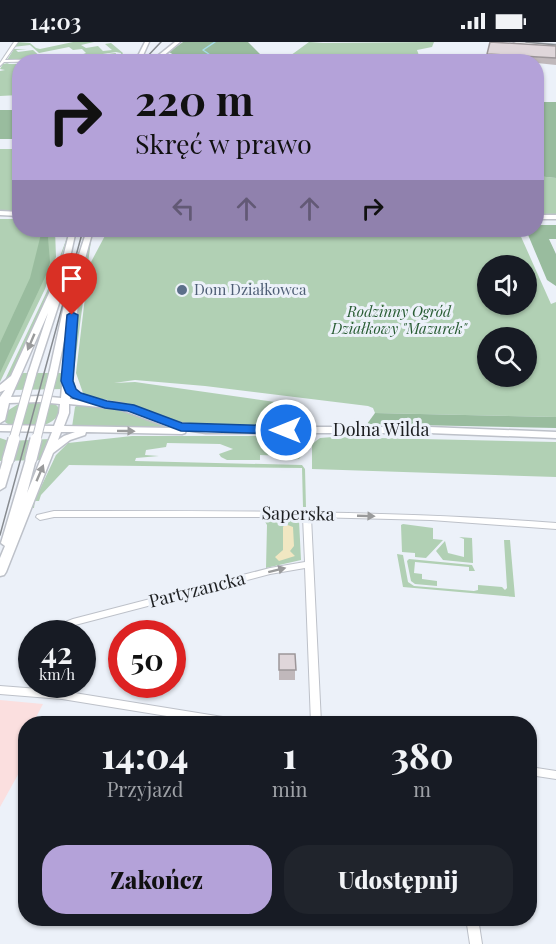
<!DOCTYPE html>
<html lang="pl">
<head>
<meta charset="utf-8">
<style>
	:root { --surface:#171b24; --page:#20242c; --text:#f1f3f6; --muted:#9ea1a6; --accent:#b4a2d9 }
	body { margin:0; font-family:"Playfair Display",serif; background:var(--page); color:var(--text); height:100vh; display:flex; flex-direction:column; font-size:22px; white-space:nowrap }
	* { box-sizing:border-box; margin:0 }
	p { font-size:20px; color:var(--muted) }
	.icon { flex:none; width:33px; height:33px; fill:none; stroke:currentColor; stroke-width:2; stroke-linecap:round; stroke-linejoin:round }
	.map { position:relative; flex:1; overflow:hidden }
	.sheet { position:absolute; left:18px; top:674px; width:519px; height:210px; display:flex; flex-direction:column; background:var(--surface); border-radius:24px; box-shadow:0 2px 4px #0004 }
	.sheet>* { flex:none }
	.hud { position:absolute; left:12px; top:12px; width:532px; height:183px; border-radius:24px; box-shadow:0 2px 4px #0004; background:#b4a2d9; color:#111; overflow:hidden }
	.controls { position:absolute; left:477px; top:213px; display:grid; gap:12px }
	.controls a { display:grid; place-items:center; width:60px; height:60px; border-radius:50%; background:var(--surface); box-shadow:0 2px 4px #0004; font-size:30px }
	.speed { position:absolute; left:18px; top:578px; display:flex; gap:12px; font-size:30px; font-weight:700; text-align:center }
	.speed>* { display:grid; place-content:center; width:78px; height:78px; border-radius:50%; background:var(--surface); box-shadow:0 2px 4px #0004; line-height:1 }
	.speed small { font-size:15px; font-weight:400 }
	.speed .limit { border:9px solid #d22; background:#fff; color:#111 }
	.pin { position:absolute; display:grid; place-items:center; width:51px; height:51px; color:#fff; margin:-62px -26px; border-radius:50% 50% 50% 0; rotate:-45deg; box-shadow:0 0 6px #0007 }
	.pin .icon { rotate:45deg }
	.me { position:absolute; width:66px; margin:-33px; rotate:270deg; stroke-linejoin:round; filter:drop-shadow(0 0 4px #0008) }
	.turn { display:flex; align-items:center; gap:21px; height:126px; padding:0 24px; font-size:27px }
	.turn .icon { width:78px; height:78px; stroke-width:2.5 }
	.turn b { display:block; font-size:42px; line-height:51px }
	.lanes { display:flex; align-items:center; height:57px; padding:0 24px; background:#0003; justify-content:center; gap:30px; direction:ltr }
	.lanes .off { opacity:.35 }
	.eta { display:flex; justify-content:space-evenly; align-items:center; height:102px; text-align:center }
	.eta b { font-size:36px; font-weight:800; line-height:42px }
	.cta { display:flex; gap:12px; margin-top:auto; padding:12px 24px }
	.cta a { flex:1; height:69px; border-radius:24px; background:var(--accent); color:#111; font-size:24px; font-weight:800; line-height:69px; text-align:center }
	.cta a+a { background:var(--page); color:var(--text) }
	.status { display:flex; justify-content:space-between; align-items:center; height:42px; padding:0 30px; background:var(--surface); direction:ltr }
	.status svg { height:16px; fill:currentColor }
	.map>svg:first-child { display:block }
	.commercial { fill:#fbdfdf }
	.green { fill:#b1d0b4; fill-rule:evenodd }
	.forest { fill:#99bc9e }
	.sand { fill:#f1e7c2 }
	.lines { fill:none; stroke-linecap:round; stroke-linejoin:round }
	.stream { stroke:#a7deea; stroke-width:1.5 }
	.street-casing { stroke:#bdc1c9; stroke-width:2 }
	.secondary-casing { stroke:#bdc1c9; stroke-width:3 }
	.street { fill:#fff; fill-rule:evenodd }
	.secondary { fill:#fff; fill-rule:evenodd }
	.tram { stroke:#878b90; stroke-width:1.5 }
	.secondary-bridge-far1-casing { stroke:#bdc1c9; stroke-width:10; stroke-linecap:butt }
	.secondary-bridge-casing { stroke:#bdc1c9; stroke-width:14; stroke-linecap:butt }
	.secondary-bridge-far1 { stroke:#fff; stroke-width:8 }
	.secondary-bridge { stroke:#fff; stroke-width:11 }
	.wall { fill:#c0b8bb }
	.building { fill:#dfd6da; stroke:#9c9699; stroke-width:1.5 }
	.oneway { fill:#999a9b }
	.route { fill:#1a73e8; stroke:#114b97; stroke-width:1.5 }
	.service-dot { fill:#5c6f8a; stroke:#ecf1f9; stroke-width:2 }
	.labels { text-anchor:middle; stroke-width:6; stroke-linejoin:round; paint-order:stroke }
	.far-service-label { font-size:15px; fill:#4e5e75; stroke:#ecf1f9; text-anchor:start }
	.far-park-label { font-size:15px; font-style:italic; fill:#285c33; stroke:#ecf1f9 }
	.street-label { font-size:18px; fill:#1d1f21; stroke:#ecf1f9 }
</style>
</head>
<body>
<div class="status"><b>14:03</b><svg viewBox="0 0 49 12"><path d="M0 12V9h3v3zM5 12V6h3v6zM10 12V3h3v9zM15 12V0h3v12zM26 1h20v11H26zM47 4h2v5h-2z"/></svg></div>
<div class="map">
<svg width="556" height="902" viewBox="0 0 556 902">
	<rect width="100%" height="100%" fill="#ecf1f9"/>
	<path class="commercial" d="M0,658L43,662L33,681H26L25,694L20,706L25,707V720L0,765Z"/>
	<g class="green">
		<path d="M17,0L30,1L36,6L40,7L73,0H94L81,3L86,6L98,4L103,9L112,8L105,2L111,1L123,11L120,16L121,11L116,10L83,15L116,11L113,20L107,19L108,18H7L14,7H27L16,8L18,10L33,8L43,17L73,16L86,11L82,7L73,8L69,5L39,11L30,3L13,5Z"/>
		<path d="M309,0L323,1L434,0L432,5L417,8L421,19H348L347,14L306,13L296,19H283Z"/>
		<path d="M4,20H11L7,22H19V53L0,54V29L5,28L0,27L3,22L8,21Z"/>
		<path d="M0,107H19V171L0,170Z"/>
		<path d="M537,134L556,136V173H537Z"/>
		<path d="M0,177H19L20,188H55L56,215L45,247L0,340Z"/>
		<path d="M108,188H518L551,262L556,260V375L375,371L373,366L368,364L205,344L135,338L114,341L135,340L289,362C300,364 303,375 303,385L184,383L129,362L81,353L83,351L76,331L86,247L91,220ZM488,224H526V262H488ZM488,296H526V334H488Z"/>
		<path d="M69,190L51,247L12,334L2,344L48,247Z"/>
		<path d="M92,191L73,336L76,346L74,347L71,337L80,238Z"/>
		<path d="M20,331H64L63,347L13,348Z"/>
		<path d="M35,360C44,360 55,358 60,368C56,387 19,391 5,380L7,369L20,361Z"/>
		<path d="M78,362C115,365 133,370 167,385H72L75,365Z"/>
		<path d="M132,394H291L295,397V411H304L299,417L287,418L286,414L260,413V418H227L221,415L219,412L233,407L220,402L167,401L166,405L146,408L145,413L159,414L136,416L135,419L302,423L305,427L306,465H303L302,426L69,423L41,453L39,459H35L34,466H31L56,413L68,401Z"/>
		<path d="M333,395L556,400V435L312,427V402L320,396Z"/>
		<path d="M0,396L9,399L50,397L41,418L0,419Z"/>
		<path d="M263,476L299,478L301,518L266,526L267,483Z"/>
		<path d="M403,482L433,486V497L443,498L426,516L415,515V511L402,510L401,483Z"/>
		<path d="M459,495L472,496L473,521L443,518L436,509L445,499L448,511L464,515V497Z"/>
		<path d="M504,498H510L515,555L403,545L397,512L403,513L408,540L414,544L474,549L478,548V543L502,545L505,548L507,546Z"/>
		<path d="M409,517L472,523L475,529H469V525L415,520L414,531L422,532V537L437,539V544L415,542L411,539L407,519Z"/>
	</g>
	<g class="forest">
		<path d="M183,0H248L267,19H169L174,13L169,10Z"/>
		<path d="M537,60H556V136L537,134V102L543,100L537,95V83L543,78L537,75Z"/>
		<rect x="0" y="68" width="19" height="29"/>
		<path d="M537,183H556V197H549L556,212V244L547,238L526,188H537Z"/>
		<path d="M20,187L50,188L48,196L50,220L47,231L0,331V301L30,236L42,188Z"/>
		<path d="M375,371L556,375V386L367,382Z"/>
	</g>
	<path class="sand" d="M285,482L293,485L294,504L290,509L295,514L279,519L275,515L283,508V485Z"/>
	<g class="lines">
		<path class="stream" d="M215,0L203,8L213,15L222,16L220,20"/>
		<defs>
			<g id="street">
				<path d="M14,0H18L5,18L121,16L123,17L121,18L4,20L0,24V21Z"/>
				<path d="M54,469C222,469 389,468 556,481V487L431,478L311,475L321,681H311L305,526L270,532L75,583L62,588L60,591H52L55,584L73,577L270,526L305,520L303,475H54L40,478L36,475L37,473Z"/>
				<path d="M40,642H50L48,648L62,649L235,677L238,678L240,681H210L62,657L0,652V644L39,647Z"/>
				<path d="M530,725L556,729V737L530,733Z"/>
				<path d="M466,876H478L482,902H470Z"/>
			</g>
			<g id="secondary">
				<path d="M145,0H149L140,20H135Z"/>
				<path d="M175,0H180L156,20H150Z"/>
				<path d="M514,0L556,3V5L516,1Z"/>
				<path d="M0,169L20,170V174L0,173Z"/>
				<rect x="537" y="173" width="19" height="4"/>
				<path d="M70,188H76L66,234L58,247L63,249L36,332L32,335L28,332L48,271L11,355L40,354L61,356L67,285L57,332L53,335L49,332L65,259L70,257V241L72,234L87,188H93L80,235L70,357L120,361L177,381L206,385H429L556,390V396L429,391H206L186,388L185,391L182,392L86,390L85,393L70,398L53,411L6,530L4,533L0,534V516L5,504L1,501L26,417L31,414L36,417L27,451L52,390L0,389V383L54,384L59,371L60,362L40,360L9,361L5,378L0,381V355L5,348L0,350V343L11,334L60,227ZM69,362L119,367L171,386L64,384L69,371ZM61,390H75L64,394L58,398Z"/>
				<path d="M8,415L13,418L5,445L0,448V428L3,418Z"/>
			</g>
		</defs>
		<use href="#street" class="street-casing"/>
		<use href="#secondary" class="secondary-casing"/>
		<use href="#street" class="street"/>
		<use href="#secondary" class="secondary"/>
		<g class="tram">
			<path d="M526,0L556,3"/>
			<path d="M142,20L161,0"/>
			<path d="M0,493L83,188"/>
		</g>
		<defs>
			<g id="secondary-bridge-far1">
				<path d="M13,399L32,332"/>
				<path d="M36,399L53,332"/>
			</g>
			<g id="secondary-bridge">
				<path d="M31,417L36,397"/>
				<path d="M8,418L14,397"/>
			</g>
		</defs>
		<use href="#secondary-bridge-far1" class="secondary-bridge-far1-casing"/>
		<use href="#secondary-bridge" class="secondary-bridge-casing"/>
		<use href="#secondary-bridge-far1" class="secondary-bridge-far1"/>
		<use href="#secondary-bridge" class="secondary-bridge"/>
	</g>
	<g class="wall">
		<path d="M556,4V23L537,21V20H508L486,18L487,12Z"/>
		<rect x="279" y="612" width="16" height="26"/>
	</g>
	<g class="building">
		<path d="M490,0L556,4V16L487,12Z"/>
		<path d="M279,612H295L296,628H279Z"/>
	</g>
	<defs><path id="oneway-solid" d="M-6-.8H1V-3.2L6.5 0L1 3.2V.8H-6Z" transform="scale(1.5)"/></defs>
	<g class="oneway">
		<use href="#oneway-solid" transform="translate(31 300) rotate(113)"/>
		<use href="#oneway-solid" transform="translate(126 389) rotate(1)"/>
		<use href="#oneway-solid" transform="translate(40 431) rotate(-67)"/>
		<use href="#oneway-solid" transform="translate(366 474) rotate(2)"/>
		<use href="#oneway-solid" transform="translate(277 528) rotate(-14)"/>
	</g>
	<path class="route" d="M72,270L78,273L73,339L76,347L81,351L107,359L134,363L182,381L286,384L292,388L286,392L181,389L128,369L105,366L73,356L66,351L61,339L67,273Z"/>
	<circle class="service-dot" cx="182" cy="248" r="6"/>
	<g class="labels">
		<g class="far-service-label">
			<text x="194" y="253">Dom Działkowca</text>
		</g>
		<g class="far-park-label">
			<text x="399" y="275">Rodzinny Ogród<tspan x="399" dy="17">Działkowy "Mazurek"</tspan></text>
		</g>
		<g class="street-label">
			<text x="381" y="394">Dolna Wilda</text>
			<text transform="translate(298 472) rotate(1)" y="6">Saperska</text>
			<text transform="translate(197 548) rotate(-14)" y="6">Partyzancka</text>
		</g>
	</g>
</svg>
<div class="controls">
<a><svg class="icon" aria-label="sound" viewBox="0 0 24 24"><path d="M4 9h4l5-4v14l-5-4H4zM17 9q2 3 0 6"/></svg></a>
<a><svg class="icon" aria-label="search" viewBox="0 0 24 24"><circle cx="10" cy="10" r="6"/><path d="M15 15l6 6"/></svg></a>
</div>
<div class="speed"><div>42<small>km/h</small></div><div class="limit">50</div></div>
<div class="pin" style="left:72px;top:273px;background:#d93025"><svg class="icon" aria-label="arrive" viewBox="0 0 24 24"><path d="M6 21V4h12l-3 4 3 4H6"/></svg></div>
<svg class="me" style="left:286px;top:388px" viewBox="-20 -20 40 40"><circle r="17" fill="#1a73e8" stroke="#fff" stroke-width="3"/><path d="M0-11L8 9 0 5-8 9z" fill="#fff"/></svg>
<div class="hud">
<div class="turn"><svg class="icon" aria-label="right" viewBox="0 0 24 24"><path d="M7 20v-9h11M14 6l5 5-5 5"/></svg><div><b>220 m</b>Skręć w prawo</div></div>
<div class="lanes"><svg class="icon off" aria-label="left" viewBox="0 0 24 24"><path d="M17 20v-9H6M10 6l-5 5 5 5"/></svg><svg class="icon off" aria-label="ahead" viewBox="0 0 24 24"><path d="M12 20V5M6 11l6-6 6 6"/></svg><svg class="icon off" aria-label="ahead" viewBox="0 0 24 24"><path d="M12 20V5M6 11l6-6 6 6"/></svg><svg class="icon" aria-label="right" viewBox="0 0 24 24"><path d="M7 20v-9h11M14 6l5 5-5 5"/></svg></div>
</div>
<section class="sheet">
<div class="eta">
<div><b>14:04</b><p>Przyjazd</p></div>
<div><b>1</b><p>min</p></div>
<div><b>380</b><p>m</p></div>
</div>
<div class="cta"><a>Zakończ</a><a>Udostępnij</a></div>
</section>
</div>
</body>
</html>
